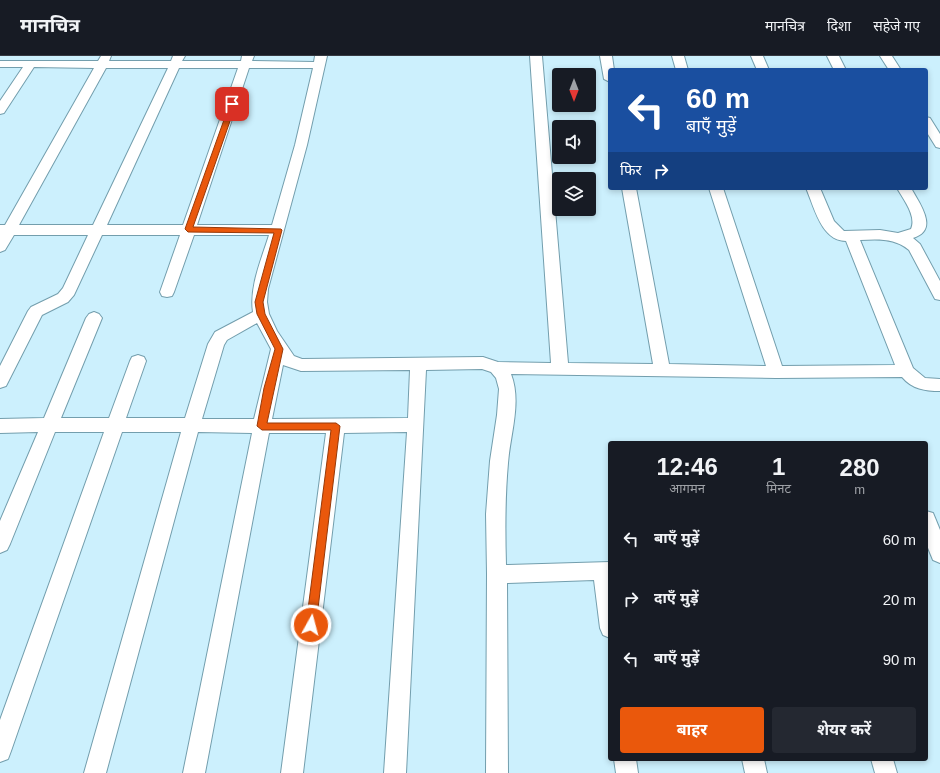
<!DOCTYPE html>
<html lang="hi">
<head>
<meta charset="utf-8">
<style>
	:root { --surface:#171b24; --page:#242831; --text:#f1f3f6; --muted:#9ea1a6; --line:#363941; --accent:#ea580c }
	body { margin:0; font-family:Arial,"Noto Sans Devanagari",sans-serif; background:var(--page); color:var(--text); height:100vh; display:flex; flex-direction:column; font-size:15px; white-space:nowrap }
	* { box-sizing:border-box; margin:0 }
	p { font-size:13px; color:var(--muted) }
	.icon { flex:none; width:22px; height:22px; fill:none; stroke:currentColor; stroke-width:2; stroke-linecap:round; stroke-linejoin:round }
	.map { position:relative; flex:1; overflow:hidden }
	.sheet { position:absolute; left:608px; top:385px; width:320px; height:320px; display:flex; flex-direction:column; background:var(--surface); border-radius:4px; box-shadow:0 2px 6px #0003 }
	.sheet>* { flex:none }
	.hud { position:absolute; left:608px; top:12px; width:320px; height:122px; border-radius:4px; box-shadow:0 2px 6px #0003; background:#1a4fa0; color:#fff; overflow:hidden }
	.needle { width:26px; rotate:180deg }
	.fabs { position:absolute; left:552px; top:12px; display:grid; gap:8px }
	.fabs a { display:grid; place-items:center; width:44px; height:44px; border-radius:4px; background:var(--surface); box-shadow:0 2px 6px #0003; font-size:20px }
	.pin { position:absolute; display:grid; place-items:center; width:34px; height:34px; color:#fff; margin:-17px; border-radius:8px; box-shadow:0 2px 6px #0006 }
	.me { position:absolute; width:44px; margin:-22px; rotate:7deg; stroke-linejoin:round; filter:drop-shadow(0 0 3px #0008) }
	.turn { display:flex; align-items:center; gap:14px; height:84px; padding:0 12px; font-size:18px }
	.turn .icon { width:52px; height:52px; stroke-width:2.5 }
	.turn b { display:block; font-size:28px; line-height:34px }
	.then { display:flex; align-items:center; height:38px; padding:0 12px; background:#0003; gap:8px; font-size:15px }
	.eta { display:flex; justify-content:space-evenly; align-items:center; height:68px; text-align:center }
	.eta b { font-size:24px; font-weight:700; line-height:28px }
	.cta { display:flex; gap:8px; margin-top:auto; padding:8px 12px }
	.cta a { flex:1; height:46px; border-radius:4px; background:var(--accent); color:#fff; font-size:16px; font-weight:700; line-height:46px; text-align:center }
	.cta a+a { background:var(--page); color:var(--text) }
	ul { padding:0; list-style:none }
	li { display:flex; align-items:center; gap:12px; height:60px; padding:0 12px }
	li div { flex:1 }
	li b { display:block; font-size:15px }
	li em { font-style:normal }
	header { display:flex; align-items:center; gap:24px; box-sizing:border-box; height:56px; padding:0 20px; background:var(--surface); border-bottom:1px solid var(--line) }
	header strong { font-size:19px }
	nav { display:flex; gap:22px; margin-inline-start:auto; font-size:14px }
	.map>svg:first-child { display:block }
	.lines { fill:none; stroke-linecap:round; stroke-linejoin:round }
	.street-casing { stroke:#739ead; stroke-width:2 }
	.street { fill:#fff; fill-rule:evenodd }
	.route { fill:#ea580c; stroke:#983908 }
</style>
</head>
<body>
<header>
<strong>मानचित्र</strong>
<nav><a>मानचित्र</a><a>दिशा</a><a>सहेजे गए</a></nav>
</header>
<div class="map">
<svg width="940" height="717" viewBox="0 0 940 717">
	<rect width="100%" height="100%" fill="#ccf0fd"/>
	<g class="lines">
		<defs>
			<g id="street">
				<path d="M101,0H111L109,5H171L173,0H185L182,5H241L242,0H254L252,5L314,6L315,0H327L307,89L268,233L267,246L269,258L277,275L294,300L302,303L483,301L498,306L551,307L530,0H542L568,307L653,308L622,132H636L669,308L766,310L709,132H723L782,310L895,309L846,185C821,185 814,150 806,132H820L834,165L844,175L880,174L898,177L911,173C917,160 903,143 897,132H911C919,147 940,174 913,182L920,188L940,225V244L935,243L909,194C895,182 878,183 860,184L913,312L925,322L940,323V335C925,335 912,333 902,321L776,322L511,318C522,346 510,379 508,407C505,441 505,474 506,509L610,506V582L603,579L600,572L594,524L507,527L508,717H486L487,518L486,458L490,405L497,359L499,333L496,322L491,316L482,313L426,314L406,717H384L407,376L344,377L303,717H281L326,377H269L205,717H183L252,377L198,376L106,717H84L181,376H122L11,695L8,703L0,706V664L104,376H55L10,488L7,494L0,497V465L38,376L0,377V363L44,362L86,262L89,258L94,256L99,258L102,262L61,362H109L130,305L132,301L138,299L144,301L146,305L126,362H185L208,288L215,276L253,256C249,231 262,202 269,179H194L174,236L172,240L167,241L162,240L160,236L180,179H102L74,239L68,246L42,259L6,330L0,332V310L28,255L31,251L58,238L63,232L88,179H14L5,194L0,196V169H5L94,12L34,11L4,57L0,58V45L23,11H0V5H98ZM106,12H168L93,169H19ZM179,12H238L183,169H107ZM249,12H313L295,89L272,169H197ZM257,267L271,293L254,363H202L224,289L227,284ZM283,309L301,315L410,314L408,362L272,363Z"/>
				<path d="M600,0H612L614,14H610V26L604,23Z"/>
				<path d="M672,0H684L688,14H676Z"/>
				<path d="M751,0H763L769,14H757Z"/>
				<path d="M827,0H839L846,14H834Z"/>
				<path d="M880,0H892L901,14H889Z"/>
				<path d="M926,61L930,62L940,78V92L936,91L926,75Z"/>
				<path d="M926,455L933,457L940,474V507L933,504L926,487Z"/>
				<path d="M614,703H636L638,717H616Z"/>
				<path d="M742,703H764L767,717H745Z"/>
				<path d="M871,703H893L897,717H875Z"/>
			</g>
		</defs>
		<use href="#street" class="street-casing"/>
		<use href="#street" class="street"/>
	</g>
	<path class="route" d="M230,47L236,48L193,171L281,173L282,174L263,246L265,258L283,293L267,367H336L340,370L316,569L315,573L311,574L307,573L306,569L331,374H262L257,370L264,332L275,293L257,258L255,246L274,177L188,176L185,173Z"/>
</svg>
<div class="fabs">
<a><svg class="needle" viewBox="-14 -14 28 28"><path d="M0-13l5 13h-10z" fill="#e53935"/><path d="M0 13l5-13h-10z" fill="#9ea1a6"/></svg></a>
<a><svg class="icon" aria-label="sound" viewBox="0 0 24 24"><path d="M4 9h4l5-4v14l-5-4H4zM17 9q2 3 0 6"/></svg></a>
<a><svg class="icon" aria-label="layers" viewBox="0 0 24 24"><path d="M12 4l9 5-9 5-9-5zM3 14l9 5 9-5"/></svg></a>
</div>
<div class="pin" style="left:232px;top:48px;background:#d93025"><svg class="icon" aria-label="arrive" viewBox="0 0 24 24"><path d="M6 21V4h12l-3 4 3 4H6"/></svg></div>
<svg class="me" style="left:311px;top:569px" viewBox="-20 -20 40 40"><circle r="17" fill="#ea580c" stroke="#fff" stroke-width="3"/><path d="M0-11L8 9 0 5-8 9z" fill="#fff"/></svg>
<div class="hud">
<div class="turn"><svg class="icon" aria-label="left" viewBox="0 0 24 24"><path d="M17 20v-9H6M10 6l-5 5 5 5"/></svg><div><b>60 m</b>बाएँ मुड़ें</div></div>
<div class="then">फिर<svg class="icon" aria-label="right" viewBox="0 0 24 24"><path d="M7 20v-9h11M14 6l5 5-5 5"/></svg></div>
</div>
<section class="sheet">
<div class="eta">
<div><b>12:46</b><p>आगमन</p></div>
<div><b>1</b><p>मिनट</p></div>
<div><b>280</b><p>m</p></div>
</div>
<ul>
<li><svg class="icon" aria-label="left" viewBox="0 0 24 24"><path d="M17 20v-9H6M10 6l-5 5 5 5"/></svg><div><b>बाएँ मुड़ें</b></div><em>60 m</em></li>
<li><svg class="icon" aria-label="right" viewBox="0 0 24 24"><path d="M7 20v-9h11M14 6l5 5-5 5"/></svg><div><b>दाएँ मुड़ें</b></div><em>20 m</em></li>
<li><svg class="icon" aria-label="left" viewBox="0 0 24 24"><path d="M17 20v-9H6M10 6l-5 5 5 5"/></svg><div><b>बाएँ मुड़ें</b></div><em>90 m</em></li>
</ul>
<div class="cta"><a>बाहर</a><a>शेयर करें</a></div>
</section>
</div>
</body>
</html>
